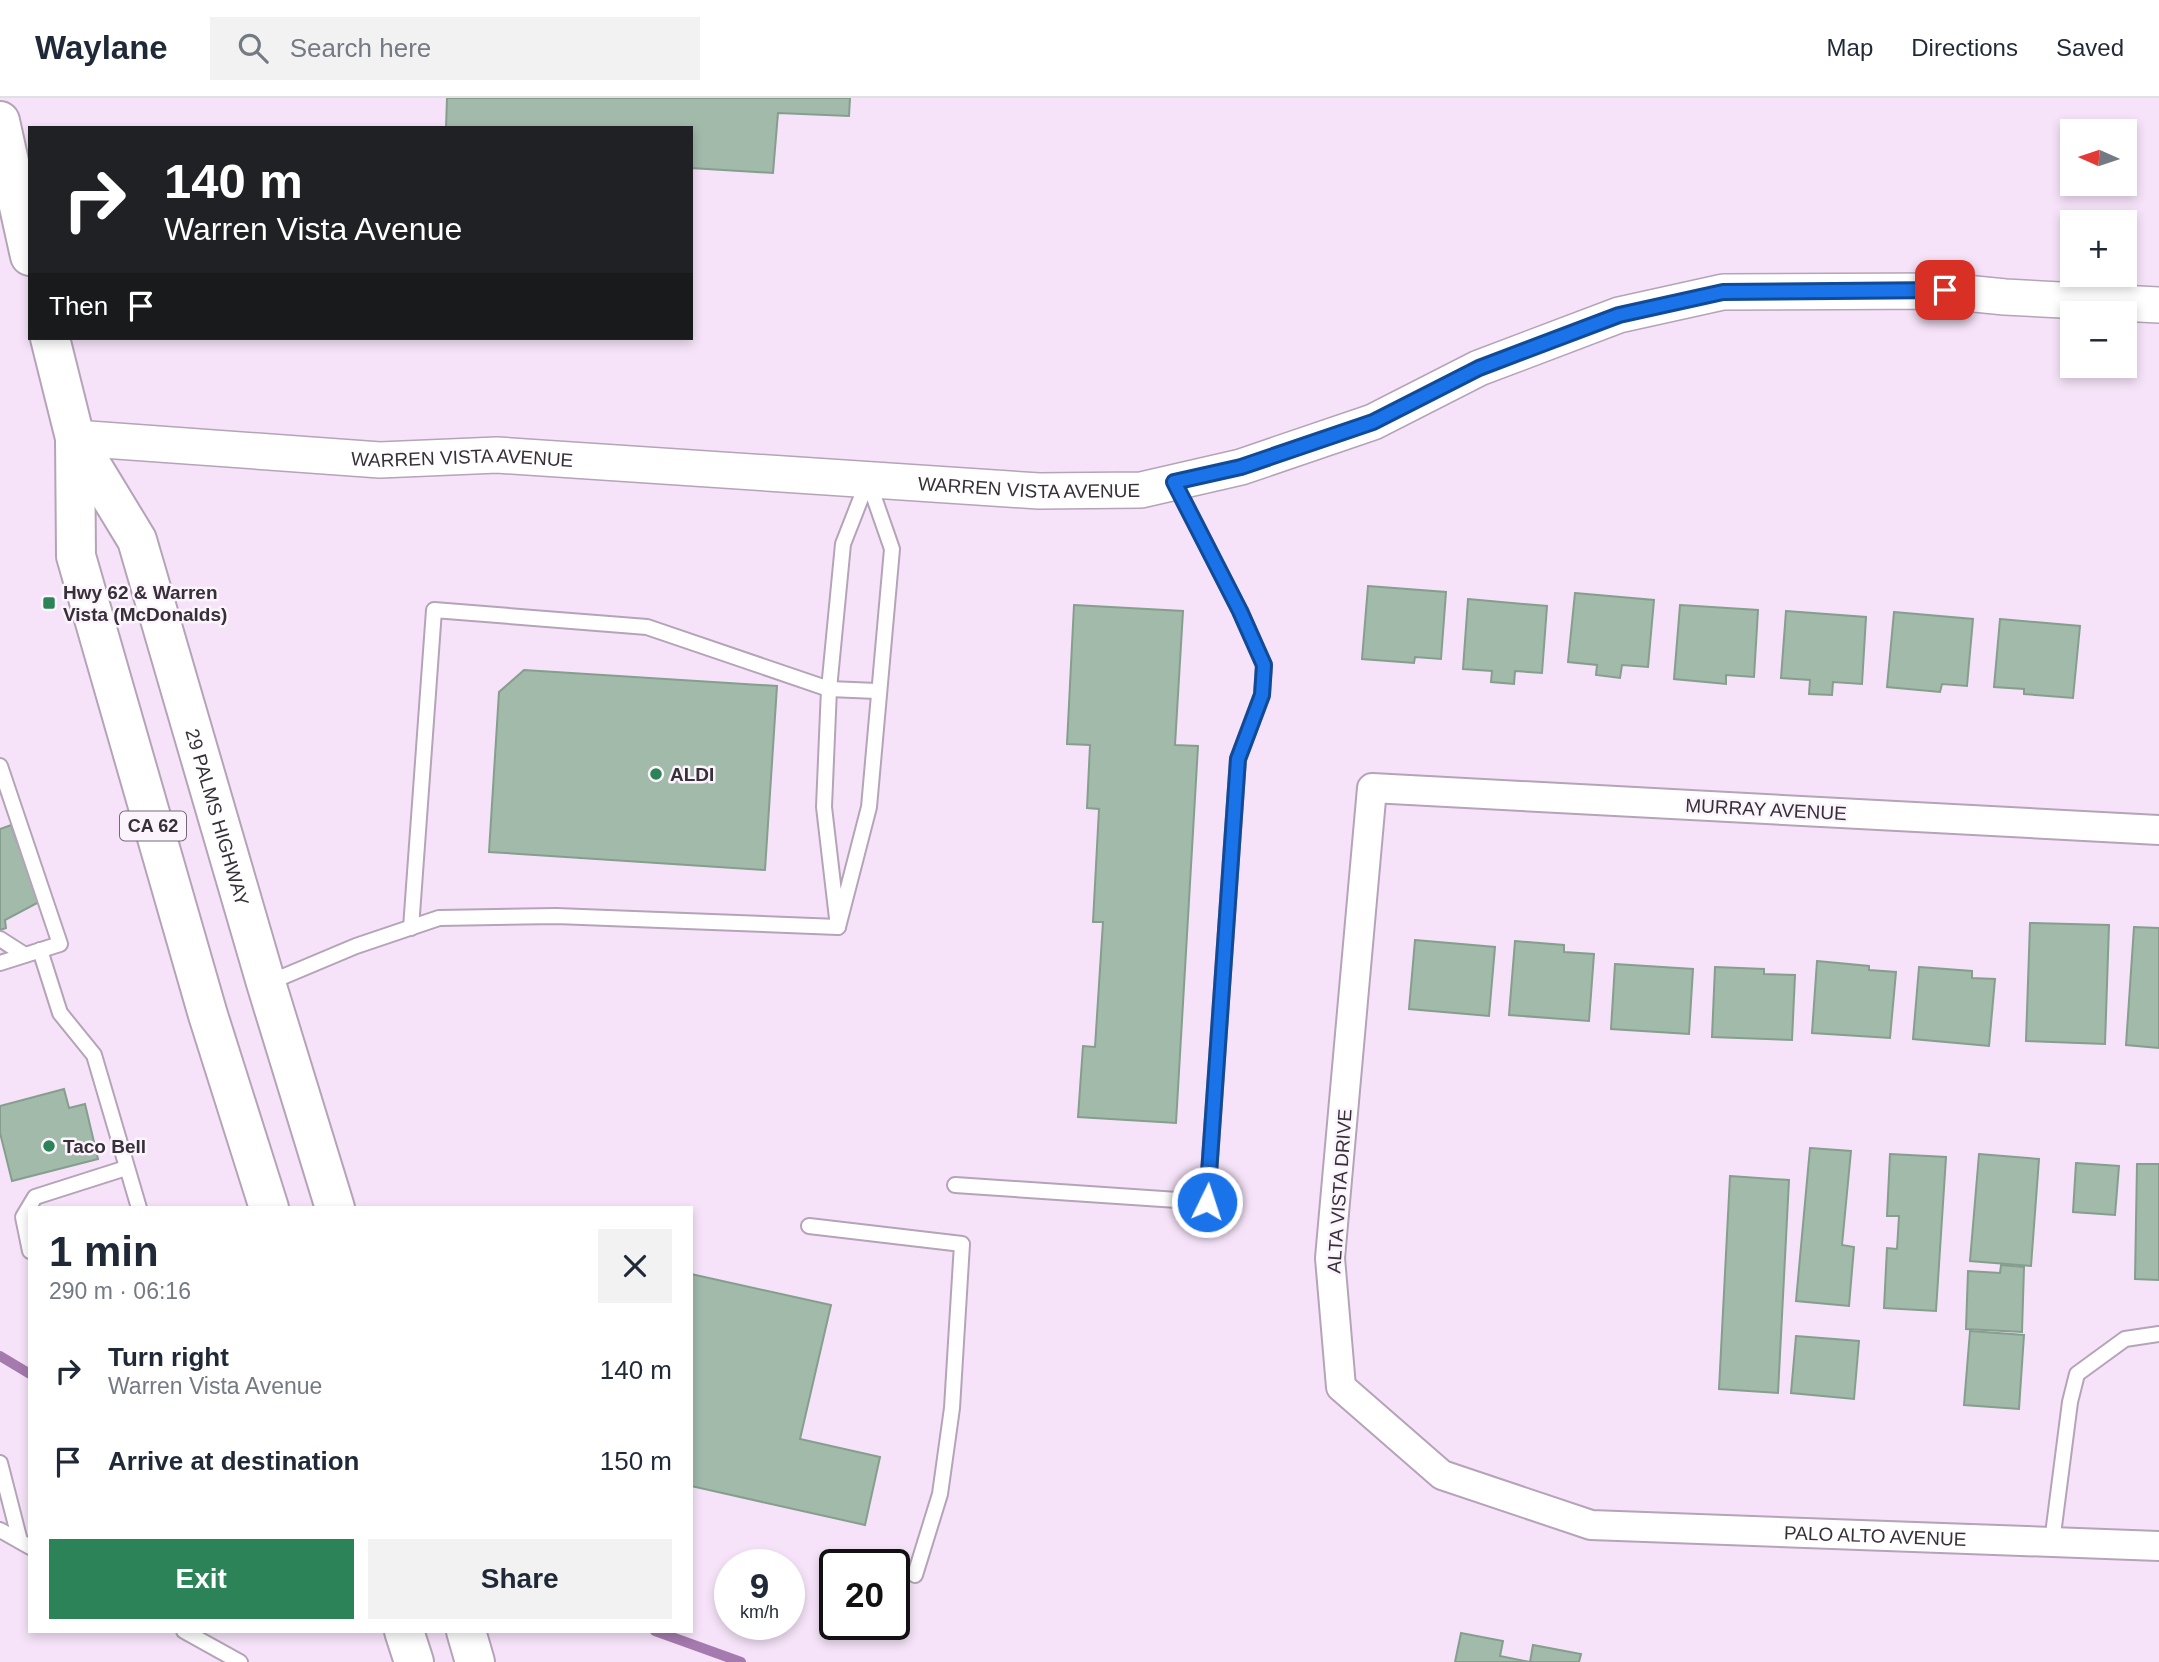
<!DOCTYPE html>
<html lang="en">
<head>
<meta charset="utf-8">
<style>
	:root { --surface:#fff; --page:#f2f2f3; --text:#1f2937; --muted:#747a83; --line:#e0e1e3; --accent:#2c8357 }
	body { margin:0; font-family:Arial,sans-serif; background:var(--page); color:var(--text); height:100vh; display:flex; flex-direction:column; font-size:26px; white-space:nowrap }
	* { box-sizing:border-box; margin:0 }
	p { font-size:23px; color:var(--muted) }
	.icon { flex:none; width:38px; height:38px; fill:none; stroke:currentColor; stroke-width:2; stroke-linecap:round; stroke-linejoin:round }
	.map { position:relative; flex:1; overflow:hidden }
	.details { position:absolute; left:28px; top:1108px; width:665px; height:427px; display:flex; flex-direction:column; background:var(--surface); border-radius:0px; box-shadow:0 4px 10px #0003 }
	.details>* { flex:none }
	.banner { position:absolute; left:28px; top:28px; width:665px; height:214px; border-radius:0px; box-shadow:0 4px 10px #0003; background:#202124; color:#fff; overflow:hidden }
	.needle { width:46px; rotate:273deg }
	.fabs { position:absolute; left:2060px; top:21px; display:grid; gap:14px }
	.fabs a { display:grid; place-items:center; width:77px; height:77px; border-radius:0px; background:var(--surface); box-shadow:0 4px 10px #0003; font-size:35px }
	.speed { position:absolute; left:714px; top:1451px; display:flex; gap:14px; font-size:35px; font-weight:700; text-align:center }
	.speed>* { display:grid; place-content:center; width:91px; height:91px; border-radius:50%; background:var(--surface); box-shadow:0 4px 10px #0003; line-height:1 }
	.speed small { font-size:18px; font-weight:400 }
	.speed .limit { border:4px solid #111; border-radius:10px; background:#fff; color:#111 }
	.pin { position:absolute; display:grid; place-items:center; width:60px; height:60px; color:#fff; margin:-30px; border-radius:14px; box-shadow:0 4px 10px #0006 }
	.me { position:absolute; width:77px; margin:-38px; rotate:4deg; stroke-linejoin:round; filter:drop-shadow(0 0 5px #0008) }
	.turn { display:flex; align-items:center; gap:24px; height:147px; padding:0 21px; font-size:32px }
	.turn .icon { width:91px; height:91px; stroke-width:2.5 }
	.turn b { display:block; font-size:49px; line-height:60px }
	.then { display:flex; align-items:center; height:66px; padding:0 21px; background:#0003; gap:14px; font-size:26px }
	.round { display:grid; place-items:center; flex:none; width:74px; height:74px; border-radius:0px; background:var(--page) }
	.headline { display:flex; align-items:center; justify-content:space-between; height:119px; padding:0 21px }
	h1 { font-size:42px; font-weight:800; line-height:52px }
	.button { display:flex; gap:14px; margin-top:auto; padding:14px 21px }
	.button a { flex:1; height:80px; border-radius:0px; background:var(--accent); color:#fff; font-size:28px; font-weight:800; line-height:80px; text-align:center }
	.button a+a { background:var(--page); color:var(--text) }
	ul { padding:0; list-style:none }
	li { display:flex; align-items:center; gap:21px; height:91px; padding:0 21px }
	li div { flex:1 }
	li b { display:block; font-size:26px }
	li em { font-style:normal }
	header { display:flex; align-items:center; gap:42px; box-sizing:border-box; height:98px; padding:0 35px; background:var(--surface); border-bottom:2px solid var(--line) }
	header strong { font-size:33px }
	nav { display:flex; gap:38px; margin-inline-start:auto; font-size:24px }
	.search { width:490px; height:63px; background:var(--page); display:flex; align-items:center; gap:18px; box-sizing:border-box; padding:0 24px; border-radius:0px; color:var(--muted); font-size:26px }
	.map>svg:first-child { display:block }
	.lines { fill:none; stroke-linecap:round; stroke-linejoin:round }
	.stream { stroke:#a57aae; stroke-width:10 }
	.building { fill:#a1baaa; stroke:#859e8e; stroke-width:2 }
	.service-casing { stroke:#b5a3b8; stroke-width:18 }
	.minor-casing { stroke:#b5a3b8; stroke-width:32 }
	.tertiary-casing { stroke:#b5a3b8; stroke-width:38 }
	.primary-casing { stroke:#b5a3b8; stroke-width:42 }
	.service { stroke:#fff; stroke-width:14 }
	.minor { stroke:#fff; stroke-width:28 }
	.tertiary { stroke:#fff; stroke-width:35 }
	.primary { stroke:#fff; stroke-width:38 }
	.route-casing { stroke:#114b97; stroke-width:18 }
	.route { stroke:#1a73e8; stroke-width:12 }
	.poi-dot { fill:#2c8357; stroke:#fcf4fd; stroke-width:2.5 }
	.labels { text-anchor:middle; stroke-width:5; stroke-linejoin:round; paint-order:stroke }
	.shield { fill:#fcf4fd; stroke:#726b74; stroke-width:2 }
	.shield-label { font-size:18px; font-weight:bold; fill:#373039 }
	.street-label { font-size:19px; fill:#373039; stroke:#fcf4fd }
	.poi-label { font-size:19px; font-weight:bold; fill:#373039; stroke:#fcf4fd; text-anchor:start }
</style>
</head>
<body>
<header>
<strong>Waylane</strong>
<div class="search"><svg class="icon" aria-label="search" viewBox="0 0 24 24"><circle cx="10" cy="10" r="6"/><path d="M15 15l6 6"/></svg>Search here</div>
<nav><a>Map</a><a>Directions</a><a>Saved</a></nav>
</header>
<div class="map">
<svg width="2159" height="1564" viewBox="0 0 2159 1564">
	<rect width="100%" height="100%" fill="#f6e3f9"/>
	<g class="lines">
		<g class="stream">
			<path d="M0,1258L30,1276"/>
			<path d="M655,1533L741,1564"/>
		</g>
	</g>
	<g class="building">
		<path d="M447,0H850L849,18L778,15L773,75L691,70V30H446Z"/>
		<path d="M1368,488L1446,494L1441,561L1415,559L1414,565L1362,561Z"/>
		<path d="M1575,495L1654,502L1648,569L1622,567L1620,580L1596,577L1597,567L1568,564Z"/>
		<path d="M1468,501L1547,508L1542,575L1515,573L1514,586L1491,584L1492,573L1463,571Z"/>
		<path d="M1074,507L1183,513L1175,647L1198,648L1176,1025L1078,1019L1083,948L1095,949L1103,824H1093L1099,711L1087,710L1090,647L1067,646Z"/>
		<path d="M1680,507L1758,512L1754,579L1726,577V586L1674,581Z"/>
		<path d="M1786,513L1866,519L1862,586L1833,584L1832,597L1809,596L1810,582L1781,580Z"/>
		<path d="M1894,514L1973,521L1967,588L1942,586L1940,594L1887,589Z"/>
		<path d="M2000,521L2080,528L2073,600L2024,596V591L1994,589Z"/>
		<path d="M524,572L777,588L765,772L489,754L499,594Z"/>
		<path d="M11,727L39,804L5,822L6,830L0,832V731Z"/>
		<path d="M2030,825L2109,827L2105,946L2026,943Z"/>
		<path d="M2134,829L2159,830V950L2126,947Z"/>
		<path d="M1415,842L1495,849L1489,918L1409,911Z"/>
		<path d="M1515,843L1564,847V854L1594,856L1589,923L1509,917Z"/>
		<path d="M1817,863L1869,868V872L1896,874L1890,940L1812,935Z"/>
		<path d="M1615,866L1693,871L1689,936L1611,931Z"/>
		<path d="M1715,869L1764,871V876L1795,877L1792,942L1712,939Z"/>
		<path d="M1919,869L1972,873V880L1995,881L1989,948L1913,941Z"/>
		<path d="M64,991L69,1010L85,1006L98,1061L12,1083L0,1035V1008Z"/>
		<path d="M1810,1050L1851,1053L1842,1147L1854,1149L1849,1208L1796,1203Z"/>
		<path d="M1890,1056L1946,1059L1936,1213L1884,1210L1887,1150L1897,1151L1899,1118H1887Z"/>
		<path d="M1979,1056L2039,1061L2031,1168L1970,1163Z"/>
		<path d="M2076,1065L2119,1068L2115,1117L2073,1114Z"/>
		<path d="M2137,1066H2159V1182L2135,1181Z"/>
		<path d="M1730,1078L1789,1082L1778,1295L1719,1291Z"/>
		<path d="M2001,1167L2024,1169L2022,1234L1966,1231L1968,1173L2000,1175Z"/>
		<path d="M691,1176L831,1207L800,1341L880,1359L865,1427L691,1388Z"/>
		<path d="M1970,1233L2024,1237L2019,1311L1964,1307Z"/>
		<path d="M1796,1238L1859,1243L1854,1301L1791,1295Z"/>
		<path d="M1461,1535L1503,1543L1500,1558L1530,1564L1533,1547L1581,1556L1579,1564H1455Z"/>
	</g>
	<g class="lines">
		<defs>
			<g id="service">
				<path d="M868,382L892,451L869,709L838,829L824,709L829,591L843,446Z"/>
				<path d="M0,668L60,846L0,865"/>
				<path d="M411,830L434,512L647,529L829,591L877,593"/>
				<path d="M0,841L25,857"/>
				<path d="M40,852L60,915L94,957L139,1110"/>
				<path d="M268,885L356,848L439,820L556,818L838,829"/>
				<path d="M955,1087L1207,1104L1238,661L1262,597L1264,567L1240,513L1174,384"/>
				<path d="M809,1128L962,1146L952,1310L940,1396L915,1477"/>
				<path d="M30,1153L23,1119L35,1099L126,1070"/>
				<path d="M0,1365L20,1443"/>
				<path d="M0,1432L30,1449"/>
				<path d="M2052,1444L2070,1304L2077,1276L2125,1241L2159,1236"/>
				<path d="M184,1533L240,1564"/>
			</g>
			<g id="minor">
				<path id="s1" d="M2159,732L1372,690L1330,1160L1341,1289L1442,1377L1591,1427L2159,1448"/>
			</g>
			<g id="tertiary">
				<path id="s2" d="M75,340L380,362L497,357L1039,393L1141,392L1241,369L1373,324L1479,270L1619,217L1723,194L1945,193L2005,199L2159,207"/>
			</g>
			<g id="primary">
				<path d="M0,23L30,158"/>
				<path d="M50,240L75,340L76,458L208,917L269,1110"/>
				<path id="s3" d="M75,340L137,442L266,885L335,1110"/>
				<path d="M404,1533L414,1564"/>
				<path d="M466,1533L475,1564"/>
			</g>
		</defs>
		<use href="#service" class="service-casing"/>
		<use href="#minor" class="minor-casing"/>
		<use href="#tertiary" class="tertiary-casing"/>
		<use href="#primary" class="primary-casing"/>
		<use href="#service" class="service"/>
		<use href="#minor" class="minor"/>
		<use href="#tertiary" class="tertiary"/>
		<use href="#primary" class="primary"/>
	</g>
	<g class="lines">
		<defs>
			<path id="route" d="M1207,1104L1238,661L1262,597L1264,567L1240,513L1174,384L1241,369L1373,324L1479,270L1619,217L1723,194L1945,192"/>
		</defs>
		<use href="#route" class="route-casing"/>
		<use href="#route" class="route"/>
	</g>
	<g class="poi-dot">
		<rect x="42" y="498" width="14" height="14" rx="3.5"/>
		<circle cx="656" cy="676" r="7"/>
		<circle cx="49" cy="1048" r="7"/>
	</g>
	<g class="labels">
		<rect class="shield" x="120" y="713.5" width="66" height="29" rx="5"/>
		<g class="shield-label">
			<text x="153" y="734">CA 62</text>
		</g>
		<g class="street-label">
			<text dy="7" stroke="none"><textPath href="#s2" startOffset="388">WARREN VISTA AVENUE</textPath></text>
			<text dy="7" stroke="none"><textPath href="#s2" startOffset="956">WARREN VISTA AVENUE</textPath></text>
			<text transform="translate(1766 711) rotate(3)" y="7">MURRAY AVENUE</text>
			<text dy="7" stroke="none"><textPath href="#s3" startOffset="408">29 PALMS HIGHWAY</textPath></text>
			<text transform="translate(1339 1093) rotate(-86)" y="7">ALTA VISTA DRIVE</text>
			<text dy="7" stroke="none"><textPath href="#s1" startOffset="1965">PALO ALTO AVENUE</textPath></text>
		</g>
		<g class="poi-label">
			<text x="63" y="501">Hwy 62 &amp; Warren<tspan x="63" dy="22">Vista (McDonalds)</tspan></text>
			<text x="670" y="683">ALDI</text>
			<text x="63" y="1055">Taco Bell</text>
		</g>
	</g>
</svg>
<div class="fabs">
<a><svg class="needle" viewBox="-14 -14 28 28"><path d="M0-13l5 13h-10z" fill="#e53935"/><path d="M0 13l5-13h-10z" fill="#747a83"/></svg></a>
<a>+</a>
<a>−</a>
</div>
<div class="speed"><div>9<small>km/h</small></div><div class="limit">20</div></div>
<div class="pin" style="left:1945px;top:192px;background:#d93025"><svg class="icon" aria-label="arrive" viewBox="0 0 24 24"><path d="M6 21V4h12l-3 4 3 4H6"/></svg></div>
<svg class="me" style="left:1207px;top:1104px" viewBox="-20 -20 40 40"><circle r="17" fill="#1a73e8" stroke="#fff" stroke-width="3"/><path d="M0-11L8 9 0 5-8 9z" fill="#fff"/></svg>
<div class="banner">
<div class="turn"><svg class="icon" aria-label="right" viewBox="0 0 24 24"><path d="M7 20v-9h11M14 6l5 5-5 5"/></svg><div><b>140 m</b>Warren Vista Avenue</div></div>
<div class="then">Then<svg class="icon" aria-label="arrive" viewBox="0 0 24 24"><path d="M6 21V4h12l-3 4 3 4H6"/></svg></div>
</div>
<section class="details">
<div class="headline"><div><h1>1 min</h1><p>290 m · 06:16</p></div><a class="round"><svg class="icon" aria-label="close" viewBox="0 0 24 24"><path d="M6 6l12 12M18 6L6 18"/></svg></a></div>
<ul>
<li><svg class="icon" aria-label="right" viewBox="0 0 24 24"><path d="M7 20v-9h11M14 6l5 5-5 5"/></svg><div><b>Turn right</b><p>Warren Vista Avenue</p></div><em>140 m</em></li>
<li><svg class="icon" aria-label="arrive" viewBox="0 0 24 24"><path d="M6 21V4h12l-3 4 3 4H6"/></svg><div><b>Arrive at destination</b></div><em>150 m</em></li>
</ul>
<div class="button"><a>Exit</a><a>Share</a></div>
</section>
</div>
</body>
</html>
